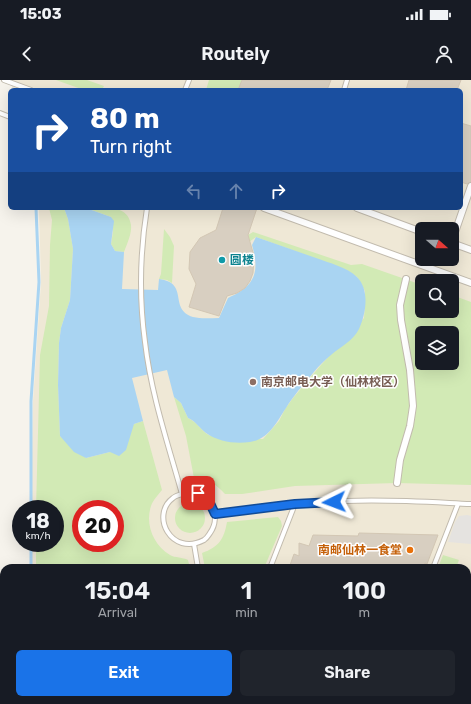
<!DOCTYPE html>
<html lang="en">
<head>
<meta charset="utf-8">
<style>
	:root { --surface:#171b24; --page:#20242c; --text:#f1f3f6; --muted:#9ea1a6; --accent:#1a73e8 }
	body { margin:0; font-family:Rubik,"Noto Sans SC",sans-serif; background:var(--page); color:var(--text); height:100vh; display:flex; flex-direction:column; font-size:15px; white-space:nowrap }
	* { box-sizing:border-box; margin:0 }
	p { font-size:13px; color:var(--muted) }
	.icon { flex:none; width:22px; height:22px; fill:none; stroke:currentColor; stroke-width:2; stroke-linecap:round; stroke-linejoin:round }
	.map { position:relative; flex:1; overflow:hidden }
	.drawer { position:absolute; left:0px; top:484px; width:471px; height:140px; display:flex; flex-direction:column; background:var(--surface); border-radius:12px 12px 0 0; box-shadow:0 4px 16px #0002 }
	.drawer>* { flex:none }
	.top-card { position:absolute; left:8px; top:8px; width:455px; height:122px; border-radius:6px; box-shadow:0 4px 16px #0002; background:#1a4fa0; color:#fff; overflow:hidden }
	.needle { width:26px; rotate:110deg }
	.buttons { position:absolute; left:415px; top:142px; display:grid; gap:8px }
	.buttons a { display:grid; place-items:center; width:44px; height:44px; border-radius:6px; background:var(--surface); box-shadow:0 4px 16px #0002; font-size:20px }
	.speed { position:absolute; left:12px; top:420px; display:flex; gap:8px; font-size:20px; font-weight:700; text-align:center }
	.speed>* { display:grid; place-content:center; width:52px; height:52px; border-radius:50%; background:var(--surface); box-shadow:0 4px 16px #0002; line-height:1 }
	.speed small { font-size:10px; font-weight:400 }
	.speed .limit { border:6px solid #d22; background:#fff; color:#111 }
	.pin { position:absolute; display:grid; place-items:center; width:34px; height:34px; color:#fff; margin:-17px; border-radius:8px; box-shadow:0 2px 6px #0006 }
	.me { position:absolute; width:44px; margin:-22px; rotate:267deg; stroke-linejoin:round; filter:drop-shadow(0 0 3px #0008) }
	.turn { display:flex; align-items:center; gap:14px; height:84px; padding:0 16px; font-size:18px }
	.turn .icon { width:52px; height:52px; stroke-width:2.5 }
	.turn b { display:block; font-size:28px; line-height:34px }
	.lanes { display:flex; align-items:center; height:38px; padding:0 16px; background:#0003; justify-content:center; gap:20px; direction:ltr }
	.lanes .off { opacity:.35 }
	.eta { display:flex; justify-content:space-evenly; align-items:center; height:68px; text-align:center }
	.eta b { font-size:24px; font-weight:600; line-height:28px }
	.cta { display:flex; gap:8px; margin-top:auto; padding:8px 16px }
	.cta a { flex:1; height:46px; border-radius:6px; background:var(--accent); color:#fff; font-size:16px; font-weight:600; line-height:46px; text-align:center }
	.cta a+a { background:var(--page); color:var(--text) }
	.status { display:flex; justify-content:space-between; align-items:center; height:28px; padding:0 20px; background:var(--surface); direction:ltr }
	.status svg { height:11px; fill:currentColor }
	header { display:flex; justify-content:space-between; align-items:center; height:52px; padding:0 16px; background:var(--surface); font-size:18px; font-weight:600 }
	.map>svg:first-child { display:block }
	.education { fill:#efe8d6; fill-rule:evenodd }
	.green { fill:#d2eab5; fill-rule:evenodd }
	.parking { fill:#e5e3e0 }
	.water { fill:#a9d4f2 }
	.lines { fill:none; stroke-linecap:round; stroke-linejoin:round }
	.stream { stroke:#a9d4f2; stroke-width:3 }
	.building { fill:#d8cfc1; stroke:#d3c7b4 }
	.service-casing { stroke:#c2bbae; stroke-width:6 }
	.pedestrian-casing { stroke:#c2bbae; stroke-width:8 }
	.service { stroke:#fff; stroke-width:4 }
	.pedestrian { stroke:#fff; stroke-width:6 }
	.route-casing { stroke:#114b97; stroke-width:10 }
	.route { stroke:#1a73e8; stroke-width:7 }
	.culture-dot { fill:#0f9aa8; stroke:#fff; stroke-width:1.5 }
	.education-dot { fill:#8d6e63; stroke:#fff; stroke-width:1.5 }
	.food-dot { fill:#e8710a; stroke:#fff; stroke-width:1.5 }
	.labels { text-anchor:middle; stroke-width:3; stroke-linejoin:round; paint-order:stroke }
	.culture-label { font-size:12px; font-weight:bold; fill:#0d838f; stroke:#fff; text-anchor:start }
	.education-label { font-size:12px; font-weight:bold; fill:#785e54; stroke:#fff; text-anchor:start }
	.food-label { font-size:12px; font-weight:bold; fill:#c56008; stroke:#fff; text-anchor:end }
</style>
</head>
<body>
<div class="status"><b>15:03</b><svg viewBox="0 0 49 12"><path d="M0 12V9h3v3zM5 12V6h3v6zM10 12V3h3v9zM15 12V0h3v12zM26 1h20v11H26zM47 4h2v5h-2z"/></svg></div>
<header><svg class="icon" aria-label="back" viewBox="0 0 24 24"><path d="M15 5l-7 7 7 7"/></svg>Routely<svg class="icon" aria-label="person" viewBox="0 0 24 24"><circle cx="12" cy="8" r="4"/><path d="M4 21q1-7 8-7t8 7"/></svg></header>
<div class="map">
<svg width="471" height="624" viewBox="0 0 471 624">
	<rect width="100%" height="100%" fill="#f6f3ec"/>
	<path class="education" d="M12,0H471V624H44L43,620H467V488H31V463H55V429H31L33,321L41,202L39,128H461V10H12ZM422,149H452V179H422ZM422,201H452V231H422ZM422,253H452V283H422ZM81,429H115V463H81Z"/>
	<g class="green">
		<path d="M56,0H87L104,6L102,10H84Z"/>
		<path d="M209,0H242L238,10H206Z"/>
		<path d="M49,128H64L68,139L73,169L70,220L61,248L59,263L58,305L60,356L86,378L110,372L134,344L143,341L162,410C159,414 153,420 151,426C145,444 153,465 170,475C175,478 183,477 188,480L190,488H36V463H55V429H36L40,275L49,226L50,165L52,140ZM81,429H115V463H81Z"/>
		<path d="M86,128C101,128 128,123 131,145C132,153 127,164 124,172L115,171L111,164L113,152L111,137Z"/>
		<path d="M164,149L170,157L174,166L172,203L167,200L159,199L161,194Z"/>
		<path d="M253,152L351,185L362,184L422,205V231H452V215L471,222V405L397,403L295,406L242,414H225C216,404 208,399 194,398L186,356L174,317L181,323L188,338C197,342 200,349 207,354C217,360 250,358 263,359L279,341L285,329L293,318L320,286L364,238L365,224V211L357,197L349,192L339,187L256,157L249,162L248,155ZM422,253H452V283H422Z"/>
		<circle cx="190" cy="438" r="15"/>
		<path d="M278,437L281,441L282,446L264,488H205L202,473C219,467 224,459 227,442Z"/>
		<path d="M443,475L459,480L456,488H438Z"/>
		<path d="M47,620H212L213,624H48Z"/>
		<path d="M228,620H394L395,624H228Z"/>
	</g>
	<path class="parking" d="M467,435L471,436V464L448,462L455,442L459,436Z"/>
	<path class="water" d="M64,128H86L111,137L114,141L111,164L115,171L124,172L122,209L158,210L159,199C190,203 168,229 193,237C201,239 211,238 219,238L228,218C255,206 260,193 252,165L256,157C276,164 296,171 316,178C329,183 347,187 357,197C370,210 366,234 359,249C353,261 340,267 331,275C318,285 309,299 298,311C294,317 289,322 286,328C276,343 269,359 250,362C235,364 219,362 206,353C199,348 197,342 188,338L181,323L174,317L167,290L132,298L143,341L134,344L126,370L119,376L110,372L86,378L74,372L60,356L58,305L59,263L61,248L70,220L73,169L68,139Z"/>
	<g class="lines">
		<g class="stream">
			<path d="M31,429V321L39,202L36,128"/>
			<path d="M31,488V463"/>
			<path d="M43,620L44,624"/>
		</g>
	</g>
	<g class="building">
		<path d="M242,0H331L327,10H238Z"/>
		<path d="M409,0H461L457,10H406Z"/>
		<path d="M461,43L471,46V102L467,104L461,102Z"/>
		<path d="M223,128H257L248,155L254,176L253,193L250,201L245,208L237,213L227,216L219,236L189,227L196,204L189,189L190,172L200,158L216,150Z"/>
		<path d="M359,453L438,455L427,484L425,483L423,488H289L294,474L299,476V463L309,466L313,455L358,456Z"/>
	</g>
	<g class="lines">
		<defs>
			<g id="service">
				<path d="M4,0L31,10"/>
				<path d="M185,10L189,0"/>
				<path d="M344,10L347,0"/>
				<path d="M0,33L10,37"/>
				<path d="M147,128C140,172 139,218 145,262C151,314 168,364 182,414C185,412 187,412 190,413C210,414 222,436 210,453C208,456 207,458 204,460C171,477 150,435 173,418C175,416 179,415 182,414"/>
				<path d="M215,434C259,428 302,423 346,421C388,419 429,422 471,424"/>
				<path d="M194,464L198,488"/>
				<path d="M270,488L295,424"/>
				<path d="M433,488L458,424"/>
				<path d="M220,620V624"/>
				<path d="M409,620L417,624"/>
			</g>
			<g id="pedestrian">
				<path d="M264,128L471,203"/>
				<path d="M357,128L422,152"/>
				<path d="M452,161L471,106"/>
				<path d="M452,163L471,170"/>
				<path d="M397,403L400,380L410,346L413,326L410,290L401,240L400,225L406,199"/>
			</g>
		</defs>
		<use href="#service" class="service-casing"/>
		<use href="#pedestrian" class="pedestrian-casing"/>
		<use href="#service" class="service"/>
		<use href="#pedestrian" class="pedestrian"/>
	</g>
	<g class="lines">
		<defs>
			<path id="route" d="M198,413L209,421L215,434L295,424L334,422"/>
		</defs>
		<use href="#route" class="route-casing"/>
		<use href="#route" class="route"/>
	</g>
	<circle class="culture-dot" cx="222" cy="180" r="4"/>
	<circle class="education-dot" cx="253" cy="302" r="4"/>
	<circle class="food-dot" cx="410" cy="470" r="4"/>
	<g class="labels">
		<g class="culture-label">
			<text x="230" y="184">圆楼</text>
		</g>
		<g class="education-label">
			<text x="261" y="306">南京邮电大学（仙林校区）</text>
		</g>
		<g class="food-label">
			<text x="402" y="474">南邮仙林一食堂</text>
		</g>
	</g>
</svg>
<div class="buttons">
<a><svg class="needle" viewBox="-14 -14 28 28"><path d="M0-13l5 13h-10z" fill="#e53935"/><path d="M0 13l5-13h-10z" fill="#9ea1a6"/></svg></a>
<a><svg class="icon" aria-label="search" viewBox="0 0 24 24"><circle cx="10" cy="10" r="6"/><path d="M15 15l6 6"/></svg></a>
<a><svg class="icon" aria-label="layers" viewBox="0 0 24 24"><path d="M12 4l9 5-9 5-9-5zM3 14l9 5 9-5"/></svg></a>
</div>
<div class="speed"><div>18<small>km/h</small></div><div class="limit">20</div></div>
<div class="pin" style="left:198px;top:413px;background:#d93025"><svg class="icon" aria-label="arrive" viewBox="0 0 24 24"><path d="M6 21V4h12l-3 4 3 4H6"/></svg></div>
<svg class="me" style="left:334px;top:422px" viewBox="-20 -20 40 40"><path d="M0-17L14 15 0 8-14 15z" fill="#1a73e8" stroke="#fff" stroke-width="4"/></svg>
<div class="top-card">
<div class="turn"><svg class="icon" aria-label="right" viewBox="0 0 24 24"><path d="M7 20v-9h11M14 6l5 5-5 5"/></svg><div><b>80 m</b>Turn right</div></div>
<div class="lanes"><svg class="icon off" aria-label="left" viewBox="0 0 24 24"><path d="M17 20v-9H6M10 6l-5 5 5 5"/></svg><svg class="icon off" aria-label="ahead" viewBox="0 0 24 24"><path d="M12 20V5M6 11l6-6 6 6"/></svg><svg class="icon" aria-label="right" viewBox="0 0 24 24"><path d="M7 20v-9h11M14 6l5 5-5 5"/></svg></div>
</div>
<section class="drawer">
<div class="eta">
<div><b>15:04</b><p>Arrival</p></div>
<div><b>1</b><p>min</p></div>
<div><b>100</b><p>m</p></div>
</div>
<div class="cta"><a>Exit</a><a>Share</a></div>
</section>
</div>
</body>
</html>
